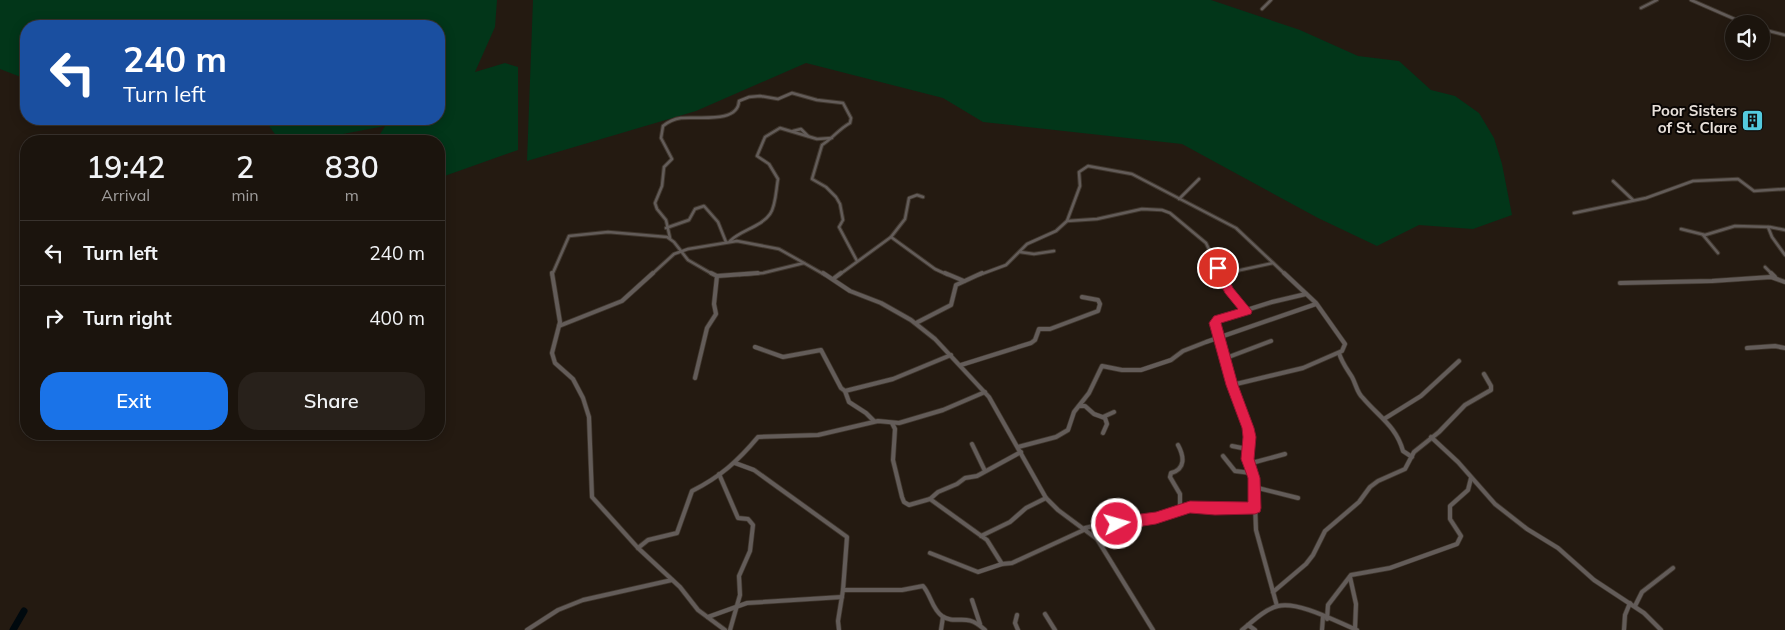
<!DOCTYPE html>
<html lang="en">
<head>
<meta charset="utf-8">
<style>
	:root { --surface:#1b140d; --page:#28211b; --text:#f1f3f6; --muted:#a09e9d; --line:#39332e; --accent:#1a73e8 }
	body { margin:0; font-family:Mulish,sans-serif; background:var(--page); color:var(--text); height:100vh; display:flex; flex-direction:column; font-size:19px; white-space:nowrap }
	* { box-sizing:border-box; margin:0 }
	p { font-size:16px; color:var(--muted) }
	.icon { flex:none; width:28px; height:28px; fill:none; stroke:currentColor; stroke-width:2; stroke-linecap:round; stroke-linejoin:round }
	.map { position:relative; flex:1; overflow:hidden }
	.details { position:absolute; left:20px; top:135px; width:425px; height:305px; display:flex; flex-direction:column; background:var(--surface); border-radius:20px; box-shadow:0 2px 12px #0003,0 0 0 1px var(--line) }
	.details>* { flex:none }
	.banner { position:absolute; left:20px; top:20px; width:425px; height:105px; border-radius:20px; box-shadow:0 2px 12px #0003,0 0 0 1px var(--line); background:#1a4fa0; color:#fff; overflow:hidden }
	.controls { position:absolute; left:1725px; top:15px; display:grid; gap:10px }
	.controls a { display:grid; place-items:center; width:45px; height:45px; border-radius:50%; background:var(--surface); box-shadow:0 2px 12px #0003,0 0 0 1px var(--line); font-size:25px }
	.pin { position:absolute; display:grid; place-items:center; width:42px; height:42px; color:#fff; margin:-21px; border:2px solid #fff; border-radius:50%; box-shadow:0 1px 5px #0007 }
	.me { position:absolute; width:55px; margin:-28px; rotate:84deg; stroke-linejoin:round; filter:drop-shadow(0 0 4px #0008) }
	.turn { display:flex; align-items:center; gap:18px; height:105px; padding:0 20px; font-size:22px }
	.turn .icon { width:65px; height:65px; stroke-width:2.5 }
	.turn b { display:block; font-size:35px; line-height:42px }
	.eta { display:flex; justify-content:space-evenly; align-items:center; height:85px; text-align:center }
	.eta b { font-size:30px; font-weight:600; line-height:35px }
	.action { display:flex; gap:10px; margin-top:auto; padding:10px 20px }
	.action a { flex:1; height:58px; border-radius:20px; background:var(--accent); color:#fff; font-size:20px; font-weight:600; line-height:58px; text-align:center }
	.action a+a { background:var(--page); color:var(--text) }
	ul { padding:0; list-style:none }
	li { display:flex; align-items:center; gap:15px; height:65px; padding:0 20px; border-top:1px solid var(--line) }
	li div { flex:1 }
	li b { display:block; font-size:19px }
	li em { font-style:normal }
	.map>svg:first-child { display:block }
	.green { fill:#023619 }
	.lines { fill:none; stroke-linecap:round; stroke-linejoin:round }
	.river { stroke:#00090e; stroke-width:7 }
	.minor-far1-casing { stroke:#3f362d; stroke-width:4.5 }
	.minor-casing { stroke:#3f362d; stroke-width:5.5 }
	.minor-far1 { stroke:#635c59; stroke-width:2.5 }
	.minor { stroke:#635c59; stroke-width:4 }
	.route { fill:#e11d48; stroke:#92132f }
	.labels { text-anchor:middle; stroke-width:4; stroke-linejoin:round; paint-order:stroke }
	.poi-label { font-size:15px; font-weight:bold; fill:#e8e0da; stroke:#0a0604; text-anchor:end }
</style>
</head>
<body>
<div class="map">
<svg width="1785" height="630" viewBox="0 0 1785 630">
	<rect width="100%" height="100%" fill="#241a11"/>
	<g class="green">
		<path d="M0,0H497L495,27L475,72L505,63L518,67V150L439,178V141H376L385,126L306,141H280L264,119H439V26H26V79L0,69Z"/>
		<path d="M533,0H1211L1300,30L1358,56L1399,61L1431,90L1455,96L1479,113L1494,138L1502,164L1512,215L1473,229L1419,225L1377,246L1318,218L1182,144L983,122L943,98L806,63L696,111L527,161Z"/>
	</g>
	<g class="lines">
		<path class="river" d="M13,630L24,611"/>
		<defs>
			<g id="minor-far1">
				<path d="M1691,0L1746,24"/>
				<path d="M1641,8L1657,0"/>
				<path d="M1262,9L1271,0"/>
				<path d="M1761,29L1785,35"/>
				<path d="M793,131L801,129L808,136"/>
				<path d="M1613,181L1633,200"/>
				<path d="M1179,199L1199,179"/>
				<path d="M1574,213L1646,198L1693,181L1738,179L1754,191L1785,189"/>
				<path d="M1067,221L1097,219L1142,209L1162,210L1170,213L1206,243L1221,275"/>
				<path d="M1768,227L1772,237L1785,255"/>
				<path d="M666,228L689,220L695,209L704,206L718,222L726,242"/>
				<path d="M1681,229L1705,235L1735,226L1770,227L1785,230"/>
				<path d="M1703,235L1718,253"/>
				<path d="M891,237L935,269L948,275"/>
				<path d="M670,238L666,220L657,209L655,203L662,186L664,167L672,159L661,138L663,126C669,121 674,119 681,118C697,116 738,124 739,101L749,97L760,96L778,99L792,93L817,100L843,103L851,118L850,123C839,129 833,138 822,145L812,179L826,187L836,197L840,204L843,220L839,227L857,261"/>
				<path d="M730,241C741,230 761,227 770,214C776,206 776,189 778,179L769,164L757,156L765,137L780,128L817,139L832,138"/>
				<path d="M1020,252L1034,254L1054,251"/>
				<path d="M1765,267L1773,275"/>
				<path d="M1222,274L1273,263"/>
				<path d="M552,275L569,236L608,232L667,237L674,242L688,260L714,275"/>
				<path d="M651,275L674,254L688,249L737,241L779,249L804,263"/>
				<path d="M739,275L763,273L804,263L825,275"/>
				<path d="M839,275L891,237L905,219L909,198L917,195L923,197"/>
				<path d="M979,275L1006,265L1027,244L1056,231L1067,221L1080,186L1079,172L1088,166L1132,174L1236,228L1286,275"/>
			</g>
			<g id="minor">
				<path d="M552,273L560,322L552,353L555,363L573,379L583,398L589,417L592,497L638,548L680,587L698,610L725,630"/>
				<path d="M711,273L717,276L758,273"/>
				<path d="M823,273L850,291L881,303L911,320L935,339L989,397L1046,498L1058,510L1097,539L1153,630"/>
				<path d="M945,273L964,281"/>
				<path d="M1221,273L1229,290L1247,311"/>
				<path d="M1771,273L1775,277"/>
				<path d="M1222,274L1225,273"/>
				<path d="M833,279L841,273"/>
				<path d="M1620,283L1712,281L1771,277L1785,282"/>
				<path d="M916,323L951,305L956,285L982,273"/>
				<path d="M559,326L622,301L653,273"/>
				<path d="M1218,338L1249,433L1247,455L1249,469L1254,478L1256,530L1277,606"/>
				<path d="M1220,338L1215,323L1218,319L1272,302L1306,294"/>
				<path d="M755,347L783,357L821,350L841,388L845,391L893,379L951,355"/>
				<path d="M1747,348L1775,346L1785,348"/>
				<path d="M1339,353C1342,363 1347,369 1352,377C1356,384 1357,393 1363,398C1379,417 1396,426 1403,451L1412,457"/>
				<path d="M1226,358L1271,341"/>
				<path d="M961,365L1031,343L1035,340L1039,329H1050L1098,311L1100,304L1098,300L1082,297"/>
				<path d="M695,378L707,328L716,314L714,304L717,276"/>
				<path d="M1232,385L1303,368L1342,351L1345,344L1316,303L1284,273"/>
				<path d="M845,391L849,402L866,413L874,421"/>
				<path d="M1080,406H1085L1094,414L1105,418L1107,424L1103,433"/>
				<path d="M1103,417L1114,412"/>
				<path d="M1384,419L1421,396L1459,361"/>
				<path d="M892,423L895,429L893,460L902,497L904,502L909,505L930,499L938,492L957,484L965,478L977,476L1021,452"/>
				<path d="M1431,437L1458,462L1495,504L1527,529L1558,548L1594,580L1644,613L1661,630"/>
				<path d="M972,444L985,471"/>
				<path d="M1178,445C1184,456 1186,469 1171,473L1170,477L1180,494V509"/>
				<path d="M1232,446L1247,449"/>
				<path d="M1018,447L1056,437L1068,430L1074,412L1089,393L1102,366L1122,370H1141L1171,360L1183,351L1206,342L1316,304"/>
				<path d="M1223,456L1235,471L1251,473"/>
				<path d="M735,463L754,470L847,537L843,590L838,621L839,630"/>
				<path d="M1248,464L1285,454"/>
				<path d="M719,474L738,518L748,519L753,525L750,551L739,576L740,595L730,630"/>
				<path d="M1254,487L1298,498"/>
				<path d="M930,499L987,540L1002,564L1012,563L1086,529"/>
				<path d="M1085,528L1102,524L1156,518L1190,507L1255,509"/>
				<path d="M981,536L1010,522L1026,508L1046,498"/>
				<path d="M638,548L648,540L677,533L692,491C720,477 738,461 758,437L818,435L878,421L899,423L943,410L985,392"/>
				<path d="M930,553L978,572L1002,564"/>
				<path d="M1350,577L1356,604L1355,629"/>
				<path d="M843,590H902L923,586C931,595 932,609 942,616C957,626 965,611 985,630"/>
				<path d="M1273,592L1306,564L1313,555L1325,531L1359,502L1370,487L1378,481L1405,469L1414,452L1439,432L1465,405L1491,390V386L1484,374"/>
				<path d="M972,600L980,624"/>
				<path d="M1635,606L1642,592L1673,568"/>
				<path d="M1045,614L1055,630"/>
				<path d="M1017,615L1015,623L1018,630"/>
				<path d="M708,617L747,603L842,597"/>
				<path d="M1327,619L1328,605L1351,575L1390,568L1457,544L1461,536L1450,519V506L1468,490L1471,478"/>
				<path d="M1248,625L1255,630"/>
				<path d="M527,630L558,610L583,600L672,580"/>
				<path d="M941,630L943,617"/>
				<path d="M1242,630C1252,622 1265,609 1278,606C1299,601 1337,622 1357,630"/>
				<path d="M1322,630L1323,617"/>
				<path d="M1624,630L1625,615L1630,603"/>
			</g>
		</defs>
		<use href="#minor-far1" class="minor-far1-casing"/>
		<use href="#minor" class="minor-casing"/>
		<use href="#minor-far1" class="minor-far1"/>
		<use href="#minor" class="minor"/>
	</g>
	<path class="route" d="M1218,264L1222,265L1233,288L1252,311L1251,314L1221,323L1238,385L1254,428L1256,437L1254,459L1260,478L1261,508L1260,512L1255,514L1215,515L1190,513L1156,524L1117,530L1112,528L1110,524L1112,519L1117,517L1156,512L1190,501L1248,502V478L1241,459L1243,437L1242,428L1226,385L1209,323L1214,316L1238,309L1225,293L1212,268Z"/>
	<defs>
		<symbol id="building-square" viewBox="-11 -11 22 22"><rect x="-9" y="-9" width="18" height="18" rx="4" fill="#54cade" stroke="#0a0604"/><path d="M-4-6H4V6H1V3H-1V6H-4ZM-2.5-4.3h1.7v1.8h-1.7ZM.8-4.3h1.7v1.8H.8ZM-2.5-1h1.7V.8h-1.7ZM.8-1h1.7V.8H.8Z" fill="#111"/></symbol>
	</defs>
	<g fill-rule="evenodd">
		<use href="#building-square" x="1740" y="108" width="25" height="25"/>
	</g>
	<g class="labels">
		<g class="poi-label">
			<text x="1737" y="116">Poor Sisters<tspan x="1737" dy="17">of St. Clare</tspan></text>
		</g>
	</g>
</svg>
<div class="controls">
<a><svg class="icon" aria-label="sound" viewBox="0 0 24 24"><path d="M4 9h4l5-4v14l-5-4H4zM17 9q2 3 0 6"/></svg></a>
</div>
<div class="pin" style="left:1218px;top:268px;background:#d93025"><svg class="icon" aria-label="arrive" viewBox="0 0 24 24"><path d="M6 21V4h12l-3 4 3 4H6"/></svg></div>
<svg class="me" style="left:1117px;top:524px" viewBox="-20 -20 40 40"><circle r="17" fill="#e11d48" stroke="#fff" stroke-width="3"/><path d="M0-11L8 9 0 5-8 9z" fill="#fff"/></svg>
<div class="banner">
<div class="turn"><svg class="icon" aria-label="left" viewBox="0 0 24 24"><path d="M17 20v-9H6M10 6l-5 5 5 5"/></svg><div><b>240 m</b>Turn left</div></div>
</div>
<section class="details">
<div class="eta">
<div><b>19:42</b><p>Arrival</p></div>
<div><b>2</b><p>min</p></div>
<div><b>830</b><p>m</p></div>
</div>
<ul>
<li><svg class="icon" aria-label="left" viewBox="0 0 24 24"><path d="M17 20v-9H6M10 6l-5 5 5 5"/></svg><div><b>Turn left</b></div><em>240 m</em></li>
<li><svg class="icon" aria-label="right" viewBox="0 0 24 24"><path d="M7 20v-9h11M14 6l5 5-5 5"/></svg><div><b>Turn right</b></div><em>400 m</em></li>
</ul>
<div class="action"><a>Exit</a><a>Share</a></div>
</section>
</div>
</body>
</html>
